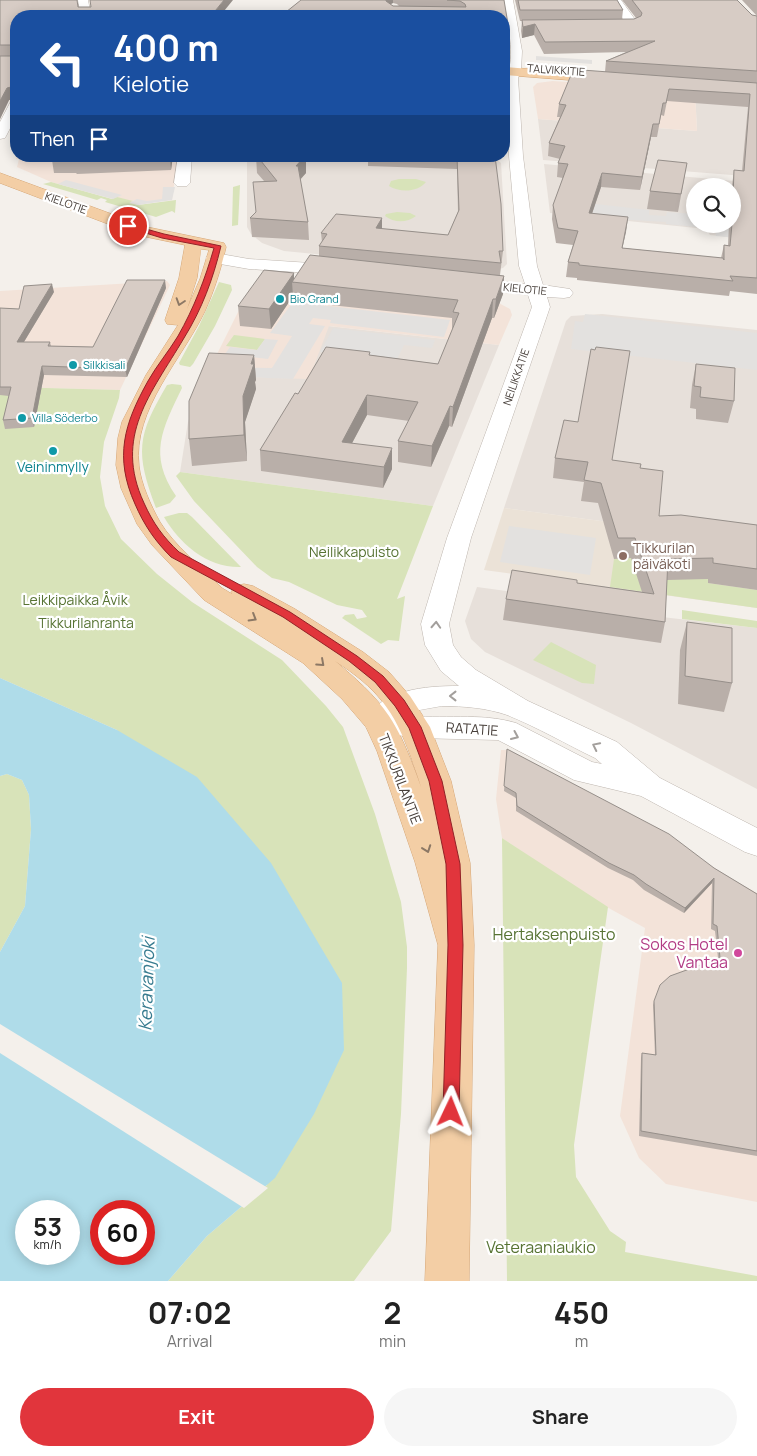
<!DOCTYPE html>
<html lang="en">
<head>
<meta charset="utf-8">
<style>
	:root { --surface:#fff; --page:#f6f6f6; --text:#222; --muted:#767676; --accent:#e1353c }
	body { margin:0; font-family:Manrope,sans-serif; background:var(--page); color:var(--text); height:100vh; display:flex; flex-direction:column; font-size:19px; white-space:nowrap }
	* { box-sizing:border-box; margin:0 }
	p { font-size:16px; color:var(--muted) }
	.icon { flex:none; width:28px; height:28px; fill:none; stroke:currentColor; stroke-width:2; stroke-linecap:round; stroke-linejoin:round }
	.map { position:relative; height:1281px; overflow:hidden }
	.panel { display:flex; flex-direction:column; background:var(--surface); flex:1 }
	.panel>* { flex:none }
	.banner { position:absolute; left:10px; top:10px; width:500px; height:152px; border-radius:20px; box-shadow:0 2px 12px #0003; background:#1a4fa0; color:#fff; overflow:hidden }
	.tools { position:absolute; left:686px; top:178px; display:grid; gap:10px }
	.tools a { display:grid; place-items:center; width:55px; height:55px; border-radius:50%; background:var(--surface); box-shadow:0 2px 12px #0003; font-size:25px }
	.speed { position:absolute; left:15px; top:1200px; display:flex; gap:10px; font-size:25px; font-weight:700; text-align:center }
	.speed>* { display:grid; place-content:center; width:65px; height:65px; border-radius:50%; background:var(--surface); box-shadow:0 2px 12px #0003; line-height:1 }
	.speed small { font-size:12px; font-weight:400 }
	.speed .limit { border:8px solid #d22; background:#fff; color:#111 }
	.pin { position:absolute; display:grid; place-items:center; width:42px; height:42px; color:#fff; margin:-21px; border:2px solid #fff; border-radius:50%; box-shadow:0 1px 5px #0007 }
	.me { position:absolute; width:55px; margin:-28px; rotate:2deg; stroke-linejoin:round; filter:drop-shadow(0 0 4px #0008) }
	.turn { display:flex; align-items:center; gap:18px; height:105px; padding:0 20px; font-size:22px }
	.turn .icon { width:65px; height:65px; stroke-width:2.5 }
	.turn b { display:block; font-size:35px; line-height:42px }
	.then { display:flex; align-items:center; height:48px; padding:0 20px; background:#0003; gap:10px; font-size:19px }
	.eta { display:flex; justify-content:space-evenly; align-items:center; height:85px; text-align:center }
	.eta b { font-size:30px; font-weight:700; line-height:35px }
	.button { display:flex; gap:10px; margin-top:auto; padding:10px 20px }
	.button a { flex:1; height:58px; border-radius:30px; background:var(--accent); color:#fff; font-size:20px; font-weight:700; line-height:58px; text-align:center }
	.button a+a { background:var(--page); color:var(--text) }
	.map>svg:first-child { display:block }
	.residential { fill:#e7e0da; fill-rule:evenodd }
	.commercial { fill:#f3e3d9 }
	.education { fill:#ebe2d7 }
	.green { fill:#d8e3b9 }
	.parking { fill:#e3e1df }
	.water { fill:#afdce9; fill-rule:evenodd }
	.pier { fill:#f4f0eb }
	.lines { fill:none; stroke-linecap:round; stroke-linejoin:round }
	.minor-casing { stroke:#beb6af; stroke-width:1 }
	.major-casing { stroke:#d6a777; stroke-width:1 }
	.minor { fill:#fff; fill-rule:evenodd }
	.major { fill:#f3cea5; fill-rule:evenodd }
	.wall { fill:#b9afa9; fill-rule:evenodd }
	.shaded-wall { fill:#968f8a }
	.building { fill:#d7ccc5; stroke:#968f8a; fill-rule:evenodd }
	.oneway { stroke:#8c7865 }
	.oneway2 { stroke:#a39f9c }
	.route { fill:#e1353c; stroke:#922227 }
	.culture-dot { fill:#0f9aa8; stroke:#fff; stroke-width:2 }
	.education-dot { fill:#8d6e63; stroke:#fff; stroke-width:2 }
	.hotel-dot { fill:#d1479c; stroke:#fff; stroke-width:2 }
	.labels { text-anchor:middle; stroke-width:4.5; stroke-linejoin:round; paint-order:stroke }
	.far-street-label { font-size:11px; fill:#473f3a; stroke:#fff }
	.far-culture-label { font-size:11px; fill:#0d838f; stroke:#fff; text-anchor:start }
	.culture-label { font-size:14px; fill:#0d838f; stroke:#fff }
	.education-label { font-size:14px; fill:#785e54; stroke:#fff; text-anchor:start }
	.park-label { font-size:14px; fill:#577333; stroke:#fff }
	.street-label { font-size:14px; fill:#473f3a; stroke:#fff }
	.near-park-label { font-size:16px; fill:#577333; stroke:#fff }
	.near-hotel-label { font-size:16px; fill:#b23c85; stroke:#fff; text-anchor:end }
	.near-water-label { font-size:18px; font-style:italic; fill:#387c90; stroke:#fff }
</style>
</head>
<body>
<div class="map">
<svg width="757" height="1281" viewBox="0 0 757 1281">
	<rect width="100%" height="100%" fill="#f4f0eb"/>
	<g class="residential">
		<path d="M695,91L757,95V177L543,160L538,119L697,131Z"/>
		<path d="M247,156H475L495,158L501,163L507,264L503,268L495,270H481L284,251L262,243L251,234L247,227Z"/>
		<path d="M544,164L757,183V240L710,235L706,229L550,213ZM695,186H732V224H695Z"/>
		<path d="M602,314L757,330V542L504,508L566,321L571,316Z"/>
		<path d="M328,326L499,345L433,506L180,472L188,422L197,396Z"/>
		<path d="M477,587L574,600L662,617L757,628V789L631,723L485,652L471,639L465,621Z"/>
	</g>
	<g class="commercial">
		<path d="M553,81L695,91L697,131L538,119L533,87L537,83Z"/>
		<path d="M17,156H178L172,200L129,203L51,182L17,167L19,159H16Z"/>
		<path d="M283,277L493,300L510,309L512,315L499,345L329,326L309,379L206,376L250,288Z"/>
		<path d="M167,281L170,285L120,390L10,387L4,396L0,395V291Z"/>
		<path d="M501,750H508L642,830L757,893V1202L666,1184L639,1158L620,1116L645,928L594,900L502,838L496,799Z"/>
	</g>
	<path class="education" d="M504,508L757,542V608L484,570Z"/>
	<g class="green">
		<path d="M399,179H416L426,182C418,192 400,193 389,186L391,181Z"/>
		<path d="M51,182L112,199L117,197L133,201L130,202L138,205L176,200L175,213L172,211L156,217L105,202L107,200L101,198L97,200L43,184Z"/>
		<path d="M240,185L238,225L232,226L233,187Z"/>
		<path d="M397,212L410,213L416,216C407,223 394,223 385,216L386,214Z"/>
		<path d="M219,282L231,285L232,290L215,326L193,364L190,367L180,365L179,363L199,326Z"/>
		<path d="M234,335L265,339L257,350L226,346Z"/>
		<path d="M172,384L181,385L182,388C162,429 148,455 176,496L170,503L156,508C135,452 137,436 167,385Z"/>
		<path d="M9,387L120,390L119,398L104,442L100,477L105,506L121,539L157,574L192,602L282,660L326,706L343,727L375,814L401,902L407,947V968L401,1114L391,1231L354,1281H168L207,1236L267,1185L117,730L0,678V395H4Z"/>
		<path d="M180,472L433,506L397,599L405,596L399,641L388,640L381,644L342,618L345,615L354,614L357,619L367,617L362,610L337,605L289,582L272,578L257,567L194,501L176,476Z"/>
		<path d="M179,513H187L192,517L241,567C207,568 180,544 164,517Z"/>
		<path d="M631,558L639,581L708,576V583L757,590V608L610,587L614,559Z"/>
		<path d="M682,610L757,621V628L682,619Z"/>
		<path d="M551,642L596,665L594,684L582,683L533,660Z"/>
		<path d="M7,774L22,780L29,795L31,829L25,906L0,952V776Z"/>
		<path d="M502,838L608,907L574,1145L576,1177L610,1231L626,1242L625,1252L757,1276V1281H507Z"/>
	</g>
	<g class="parking">
		<path d="M536,56L592,60V64L536,60Z"/>
		<path d="M66,180L122,195L113,199L58,184Z"/>
		<path d="M163,187H175L172,200L138,205L129,203L137,199L147,201L162,199Z"/>
		<path d="M587,203L649,210V215L666,216L667,212L695,214V224H732L757,240L716,236L715,229L666,224V222L614,219L570,211Z"/>
		<path d="M293,302L450,320L444,337L330,323L331,320L313,318L309,324L325,326L293,379L212,376L216,367L272,368L292,336L270,333Z"/>
		<path d="M585,314L757,333V370L571,349L575,321L583,322Z"/>
		<path d="M333,328L435,340L432,348L404,345L396,361L320,352Z"/>
		<path d="M265,339L278,340L268,359L225,354L230,347L257,350Z"/>
		<path d="M509,526L596,538L590,575L500,562Z"/>
	</g>
	<path class="water" d="M0,678L117,730L197,777L271,863L342,983L344,1050L314,1114L275,1178L207,1236L168,1281H0V952L25,906L31,829L29,795L22,780L7,774L0,776ZM26,1211H69V1254H26ZM101,1211H144V1254H101Z"/>
	<path class="pier" d="M0,1024L268,1188L244,1208L0,1053Z"/>
	<g class="lines">
		<defs>
			<g id="minor">
				<path d="M78,0H88L91,16H81Z"/>
				<path d="M503,0H513L522,51L521,71L518,78L523,156L537,266L543,285L570,289L573,293L570,297L564,298L547,297L550,307L471,538L449,624L453,645L461,657L476,670L528,701L617,742L660,778L757,828V856L745,852L641,796L574,780L498,740L415,738L368,730L363,722C382,689 425,686 459,686L441,671L425,645L421,624L447,538L532,307L528,295L466,288L460,287L457,283L460,279L466,278L525,284L519,266L509,156L506,78C517,54 507,25 503,0ZM442,706C464,706 487,708 507,715C537,727 566,744 595,758L602,764L592,762L516,723C479,712 442,720 405,715L409,712Z"/>
				<path d="M611,0H621L639,25L637,27H600L598,25L604,22H625Z"/>
				<path d="M16,100V117L5,138L0,139V122L11,101Z"/>
				<path d="M178,156H192L190,183L187,186H177L174,183Z"/>
				<path d="M215,253L249,259L341,265L347,266L350,270L347,274L341,275L249,269L209,262L206,258L209,254Z"/>
			</g>
			<g id="major">
				<path d="M504,67L607,75L613,79L607,83L504,75Z"/>
				<path d="M0,173L147,227L224,243L226,247C221,269 214,291 205,311C183,358 132,410 139,466C141,484 151,506 160,522C173,544 204,570 222,588L232,594L231,592L235,586L244,584L253,586L295,609L363,652L389,672L410,696L430,727L451,781L470,863L474,945L469,1281H425L438,945L415,862L377,751L366,727L342,699L303,663L204,600L152,545L137,524L121,488L116,465L118,438L122,422L146,375L178,325L167,324L165,320L179,278L185,245L137,235L0,183ZM201,249L209,250L200,279L187,309L197,278ZM335,661C377,688 394,710 411,757C414,767 418,776 421,787C412,763 403,737 389,716C375,695 354,677 335,661Z"/>
			</g>
		</defs>
		<use href="#minor" class="minor-casing"/>
		<use href="#major" class="major-casing"/>
		<use href="#minor" class="minor"/>
		<use href="#major" class="major"/>
	</g>
	<g class="wall">
		<path d="M0,0L78,7L16,16V122H15L13,110L15,104V99L9,100L0,119Z"/>
		<path d="M301,0H504L508,41L504,42V16ZM393,3L397,4L399,6H393L390,4Z"/>
		<path d="M515,0H617L623,10L622,19H634L636,18L622,0H737L752,15L757,16L742,0H757V294L730,291L729,296L577,280V278L566,277L568,262L573,245L556,243L552,219L553,205L563,178L557,177L558,163L560,159L548,156L549,143L560,117H557L559,104L605,72L606,61L626,52L544,54L534,35L522,38L521,31L522,21H520ZM667,101L748,107L742,171L734,170L732,186V224H729L728,245H724L721,258L622,248L628,217L592,214L601,187L640,190L651,137H657L661,115L664,116Z"/>
		<path d="M29,156H173L171,170L77,174L76,173H54L52,160V158L29,159Z"/>
		<path d="M256,156H306V173L300,180L308,222L309,240L252,237L250,218L256,212L264,181L257,173Z"/>
		<path d="M368,156H495L503,251L500,275L504,276L503,294L494,318H492L452,427L449,426L431,467L398,462V441L409,421L367,415L352,443L392,469L383,488L261,471L260,450L298,394L370,355L438,364L452,331V318L293,301V296L271,329L240,326L238,306L294,273V279L319,256V246L322,242L321,233L382,218V229L448,235L458,212L457,169L368,166Z"/>
		<path d="M687,163L678,212L647,209L650,191Z"/>
		<path d="M166,288L127,377L44,375L34,427L5,429L3,420L9,396L0,395V308L19,309L54,292L24,342H50L51,346L93,347Z"/>
		<path d="M254,355L256,380L255,382L256,389L245,422L247,461L192,466L189,439Z"/>
		<path d="M696,364L734,401L728,423L696,419V409L690,408L692,385Z"/>
		<path d="M555,458L612,460L640,468L659,516L757,525V590L708,583V579L667,580L665,622L661,643L503,620L506,599L577,583L642,592L631,558L614,559L598,503L581,501L584,482L553,478Z"/>
		<path d="M687,622L732,683L724,712L678,704L680,650Z"/>
		<path d="M507,749L714,868L757,894V1156L639,1136L641,1058L642,1053L655,1055L653,1005L654,1001L718,958L715,931L711,929L712,883L684,913L644,890L633,880L608,868L516,811V798L504,791Z"/>
	</g>
	<g class="shaded-wall">
		<path d="M224,0H233L220,16H211Z"/>
		<path d="M386,0H393V3L387,6Z"/>
		<path d="M535,24L534,35L522,38L523,27Z"/>
		<path d="M509,30L508,41L504,42V31Z"/>
		<path d="M15,86L16,99L9,100L0,119V101L7,88Z"/>
		<path d="M653,124L651,137L640,190L642,177Z"/>
		<path d="M170,156H173L171,170Z"/>
		<path d="M305,156H306V173L296,184V166Z"/>
		<path d="M602,173L601,187L587,228L589,213Z"/>
		<path d="M628,217L626,232L619,263L622,248Z"/>
		<path d="M382,218V233L376,228Z"/>
		<path d="M294,273V283L292,282L293,296L271,329L269,309Z"/>
		<path d="M504,276L503,294L494,318L496,299Z"/>
		<path d="M165,280L166,288L127,377L125,369Z"/>
		<path d="M52,284L54,292L19,350L17,342Z"/>
		<path d="M493,299L492,318L452,427L453,407Z"/>
		<path d="M254,355L256,380L255,382L256,389L245,422L247,461L244,435L243,396Z"/>
		<path d="M42,366L44,375L34,427L32,418Z"/>
		<path d="M367,395V415L342,462V442Z"/>
		<path d="M450,406L449,426L431,467L432,446Z"/>
		<path d="M392,448V469L383,488L384,467Z"/>
		<path d="M714,878L712,883L684,913L685,908Z"/>
	</g>
	<g class="building">
		<path d="M0,0H77L78,7H91L90,0H224L211,16H16V110H13L15,104V86L7,88L0,101V56H15V45H0Z"/>
		<path d="M301,0H386V1L393,6L466,7L465,4L460,1L447,0H504L509,30L504,31V16H281Z"/>
		<path d="M518,0H617L623,10H520Z"/>
		<path d="M632,0H737L752,15L757,16V71L606,61L655,41L545,42L535,24L523,27L522,20L634,19L641,16L642,13Z"/>
		<path d="M582,70L757,83V278L730,276L733,281L579,265V263L568,262L578,231L558,228L553,205L568,164L558,163L565,146L549,143L566,105L559,104L571,75ZM669,89L750,94L744,171L734,170L732,224L730,246L724,245V260L723,258L622,248L628,217L589,213L602,173L642,177L653,124H659L663,103H666Z"/>
		<path d="M53,156H170V157L74,161L75,159L52,160Z"/>
		<path d="M257,156H305L296,166H298L308,222L250,218L256,212L253,182L277,181Z"/>
		<path d="M457,156H495L501,204L503,251H499L501,263L319,246L327,234L321,233L336,214L382,218L376,228L448,235L459,210Z"/>
		<path d="M658,160L687,163L681,194L650,191Z"/>
		<path d="M310,255L504,276L496,299H493L453,407L450,406L432,446L398,441L418,402L367,395L342,442L392,448L384,467L260,450L295,393L298,394L326,347L370,352L369,355L438,364L459,313L453,312L458,300L292,282Z"/>
		<path d="M264,270L294,273L269,309L238,306Z"/>
		<path d="M127,280H165L125,369L42,366L32,418L3,420L11,387H0V308L19,309L24,286L52,284L17,342H50L48,346L93,347Z"/>
		<path d="M596,347L630,351L612,460L641,464L640,468L663,471L659,516L681,515L757,525V569L713,563V558L668,559L665,622L506,599L512,570L577,580V583L654,594L635,538H618L601,483L584,480L588,462L555,458L564,420L578,422L591,349L595,350Z"/>
		<path d="M209,353L254,355L251,364H254L243,396L244,435L189,439V401Z"/>
		<path d="M696,364L735,368L734,401L700,397L701,387L694,386Z"/>
		<path d="M687,622L732,628V683L685,676Z"/>
		<path d="M507,749L669,834L714,868L757,894V1151L641,1131L642,1053L656,1055L654,1001L660,985L670,976L720,958L717,926L713,924L714,878L685,908L646,884L634,875L609,863L517,806L516,793L504,786Z"/>
	</g>
	<defs><path id="oneway-chevron" d="M-2-3.5L2.5 0L-2 3.5" fill="none" stroke-width="1.6" stroke-linecap="round" stroke-linejoin="round" transform="scale(1.25)"/></defs>
	<g class="oneway">
		<use href="#oneway-chevron" transform="translate(180 302) rotate(108)"/>
		<use href="#oneway-chevron" transform="translate(253 618) rotate(31)"/>
		<use href="#oneway-chevron" transform="translate(321 663) rotate(42)"/>
		<use href="#oneway-chevron" transform="translate(427 849) rotate(70)"/>
	</g>
	<g class="oneway2">
		<use href="#oneway-chevron" transform="translate(436 625) rotate(-87)"/>
		<use href="#oneway-chevron" transform="translate(453 696) rotate(-180)"/>
		<use href="#oneway-chevron" transform="translate(515 736) rotate(24)"/>
		<use href="#oneway-chevron" transform="translate(596 746) rotate(-154)"/>
	</g>
	<path class="route" d="M128,224L164,234L221,246C213,279 202,309 184,338C151,394 113,436 144,503C153,523 163,537 179,552L290,612L357,656L383,676L404,700L421,727L442,781L460,864L463,945L459,1112L457,1118L451,1120L445,1118L443,1112L448,945L446,864L429,781L409,728L395,706L375,682L349,661L283,617L171,557C155,541 144,525 135,504C114,457 124,424 148,381C157,365 169,351 178,336C194,308 205,279 214,248L162,238L126,227V224Z"/>
	<g class="culture-dot">
		<circle cx="280" cy="299" r="5"/>
		<circle cx="73" cy="365" r="5"/>
		<circle cx="22" cy="418" r="5"/>
		<circle cx="53" cy="451" r="5"/>
	</g>
	<circle class="education-dot" cx="623" cy="556" r="5"/>
	<circle class="hotel-dot" cx="738" cy="953" r="5"/>
	<g class="labels">
		<g class="far-street-label">
			<text transform="translate(556 70) rotate(4)" y="4">TALVIKKITIE</text>
			<text transform="translate(66 203) rotate(20)" y="4">KIELOTIE</text>
			<text transform="translate(525 289) rotate(6)" y="4">KIELOTIE</text>
			<text transform="translate(516 377) rotate(-71)" y="4">NEILIKKATIE</text>
		</g>
		<g class="far-culture-label">
			<text x="290" y="303">Bio Grand</text>
			<text x="83" y="369">Silkkisali</text>
			<text x="32" y="422">Villa Söderbo</text>
		</g>
		<g class="culture-label">
			<text x="53" y="472">Veininmylly</text>
		</g>
		<g class="education-label">
			<text x="633" y="553">Tikkurilan<tspan x="633" dy="16">päiväkoti</tspan></text>
		</g>
		<g class="park-label">
			<text x="354" y="557">Neilikkapuisto</text>
			<text x="75" y="605">Leikkipaikka Åvik</text>
			<text x="86" y="628">Tikkurilanranta</text>
		</g>
		<g class="street-label">
			<text transform="translate(472 729) rotate(4)" y="5">RATATIE</text>
			<text transform="translate(400 779) rotate(69)" y="5">TIKKURILANTIE</text>
		</g>
		<g class="near-park-label">
			<text x="554" y="940">Hertaksenpuisto</text>
			<text x="541" y="1253">Veteraaniaukio</text>
		</g>
		<g class="near-hotel-label">
			<text x="728" y="950">Sokos Hotel<tspan x="728" dy="18">Vantaa</tspan></text>
		</g>
		<g class="near-water-label">
			<text transform="translate(147 984) rotate(-88)" y="6">Keravanjoki</text>
		</g>
	</g>
</svg>
<div class="tools">
<a><svg class="icon" aria-label="search" viewBox="0 0 24 24"><circle cx="10" cy="10" r="6"/><path d="M15 15l6 6"/></svg></a>
</div>
<div class="speed"><div>53<small>km/h</small></div><div class="limit">60</div></div>
<div class="pin" style="left:128px;top:226px;background:#d93025"><svg class="icon" aria-label="arrive" viewBox="0 0 24 24"><path d="M6 21V4h12l-3 4 3 4H6"/></svg></div>
<svg class="me" style="left:451px;top:1112px" viewBox="-20 -20 40 40"><path d="M0-17L14 15 0 8-14 15z" fill="#e1353c" stroke="#fff" stroke-width="4"/></svg>
<div class="banner">
<div class="turn"><svg class="icon" aria-label="left" viewBox="0 0 24 24"><path d="M17 20v-9H6M10 6l-5 5 5 5"/></svg><div><b>400 m</b>Kielotie</div></div>
<div class="then">Then<svg class="icon" aria-label="arrive" viewBox="0 0 24 24"><path d="M6 21V4h12l-3 4 3 4H6"/></svg></div>
</div>
</div>
<section class="panel">
<div class="eta">
<div><b>07:02</b><p>Arrival</p></div>
<div><b>2</b><p>min</p></div>
<div><b>450</b><p>m</p></div>
</div>
<div class="button"><a>Exit</a><a>Share</a></div>
</section>
</body>
</html>
